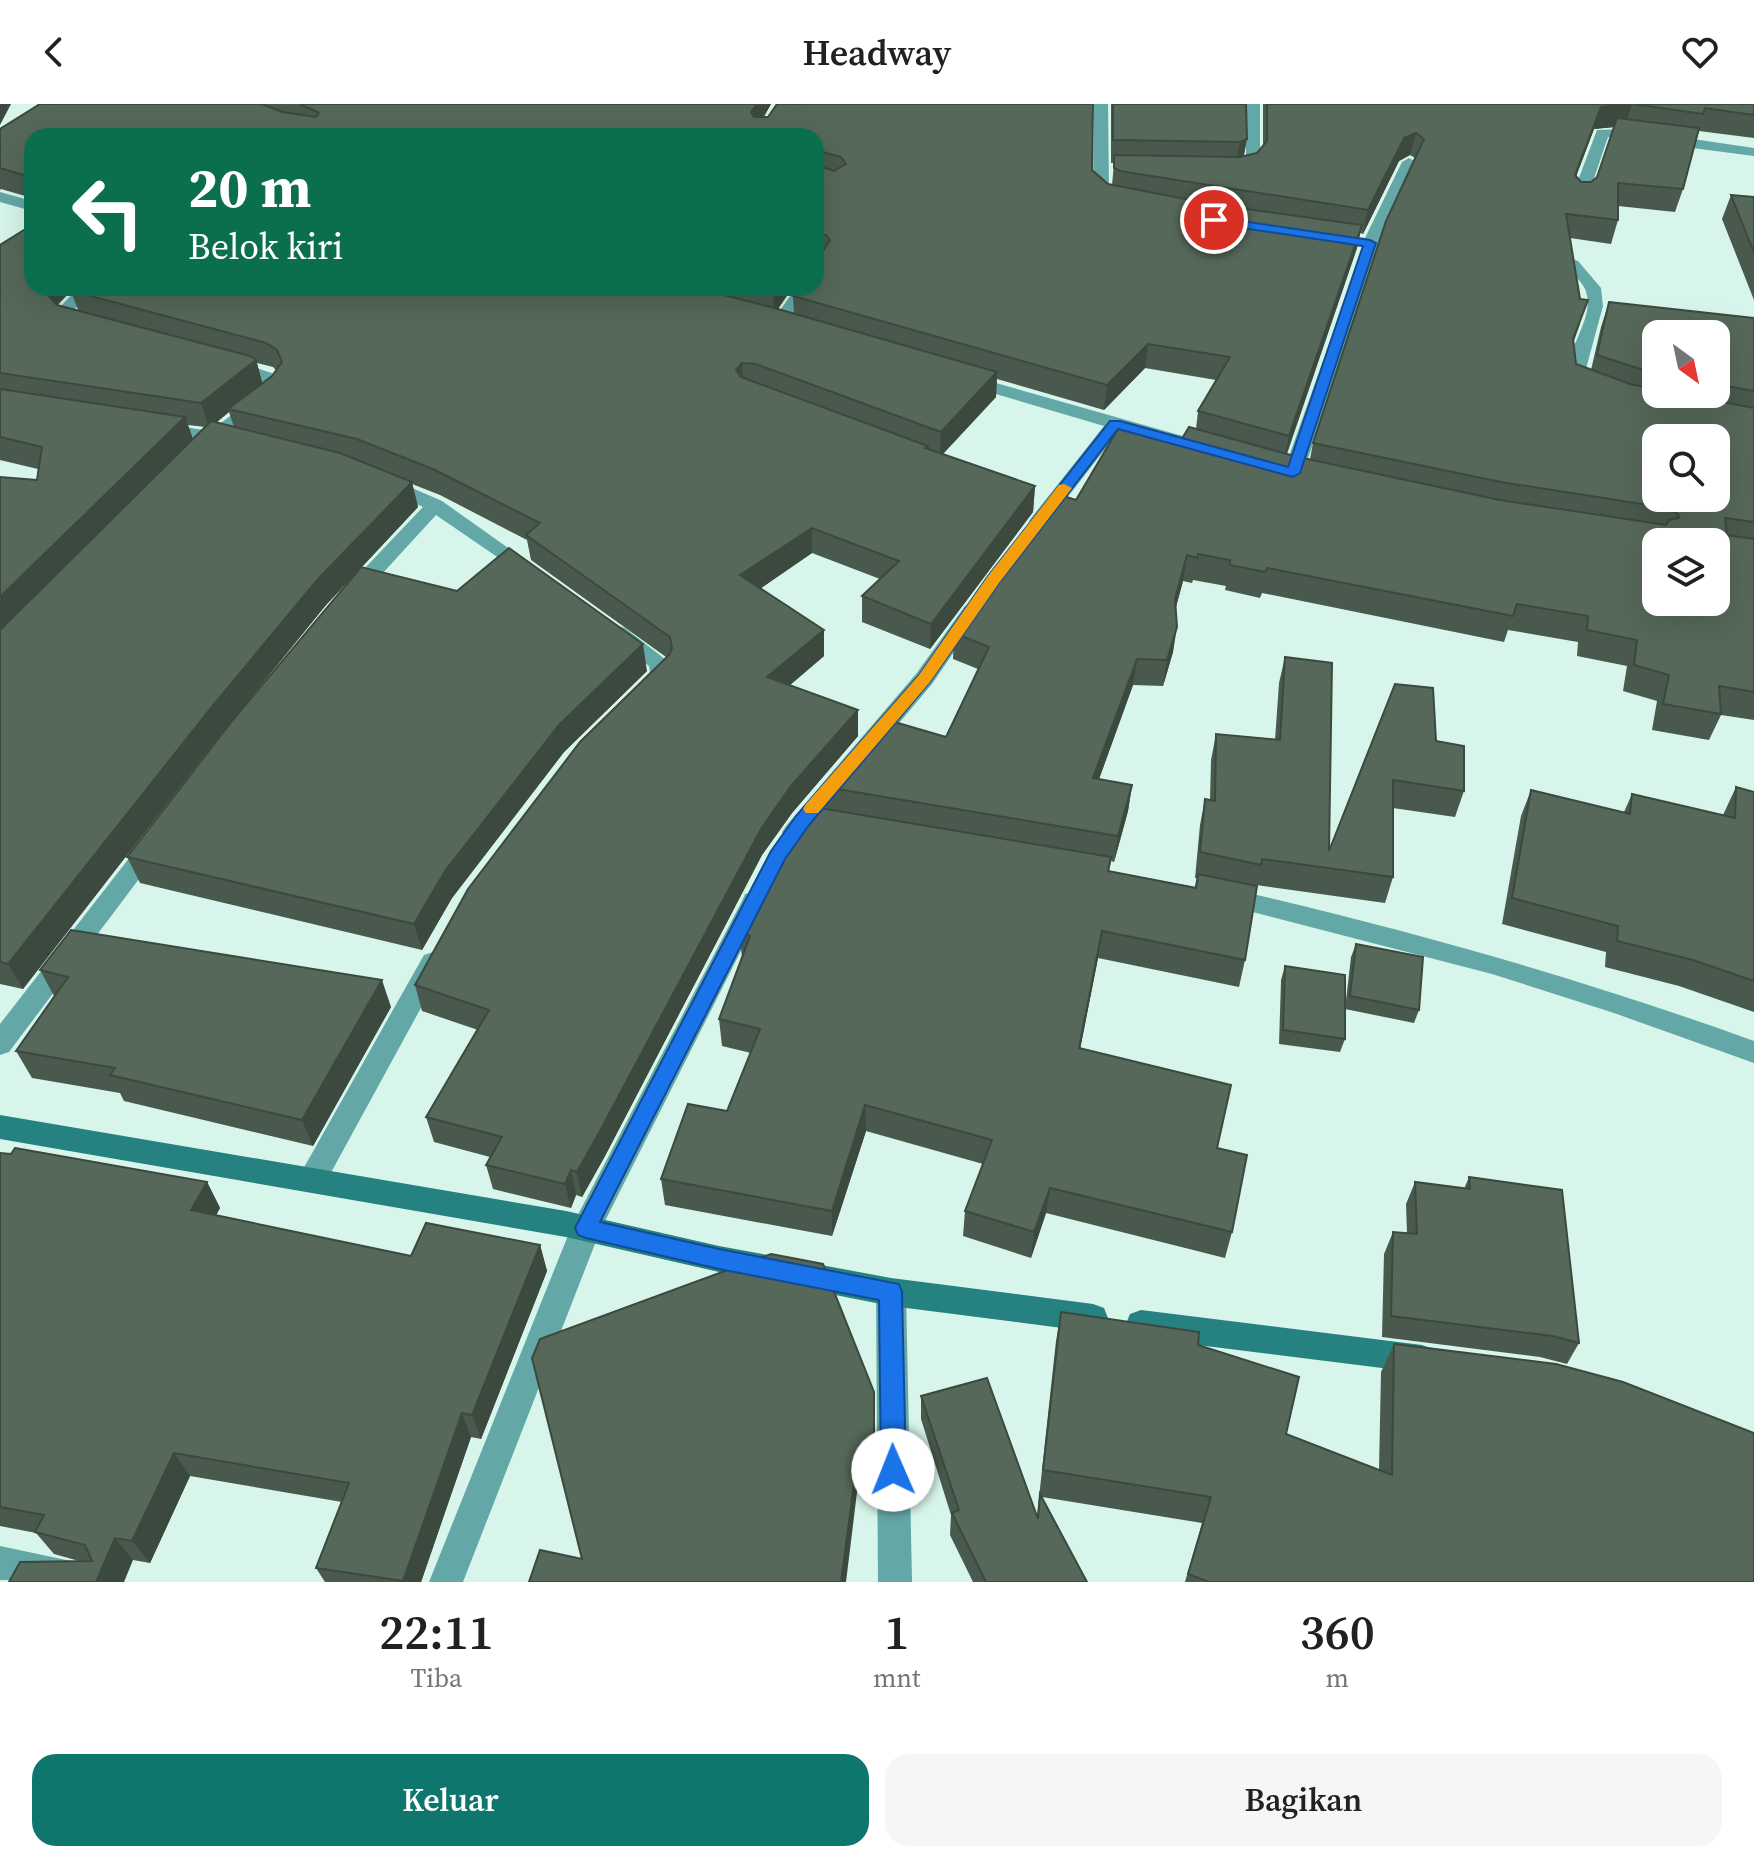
<!DOCTYPE html>
<html lang="id">
<head>
<meta charset="utf-8">
<style>
	:root { --surface:#fff; --page:#f6f6f6; --text:#202124; --muted:#757577; --accent:#0f766e }
	body { margin:0; font-family:"Source Serif 4",serif; background:var(--page); color:var(--text); height:100vh; display:flex; flex-direction:column; font-size:30px; white-space:nowrap }
	* { box-sizing:border-box; margin:0 }
	p { font-size:26px; color:var(--muted) }
	.icon { flex:none; width:44px; height:44px; fill:none; stroke:currentColor; stroke-width:2; stroke-linecap:round; stroke-linejoin:round }
	.map { position:relative; height:1478px; overflow:hidden }
	.sheet { display:flex; flex-direction:column; background:var(--surface); flex:1 }
	.sheet>* { flex:none }
	.banner { position:absolute; left:24px; top:24px; width:800px; height:168px; border-radius:24px; box-shadow:0 8px 32px #0002; background:#0b6e4f; color:#fff; overflow:hidden }
	.needle { width:52px; rotate:147deg }
	.buttons { position:absolute; left:1642px; top:216px; display:grid; gap:16px }
	.buttons a { display:grid; place-items:center; width:88px; height:88px; border-radius:16px; background:var(--surface); box-shadow:0 8px 32px #0002; font-size:40px }
	.pin { position:absolute; display:grid; place-items:center; width:68px; height:68px; color:#fff; margin:-34px; border:4px solid #fff; border-radius:50%; box-shadow:0 2px 8px #0007 }
	.me { position:absolute; width:88px; margin:-44px; rotate:359deg; stroke-linejoin:round; filter:drop-shadow(0 0 6px #0008) }
	.turn { display:flex; align-items:center; gap:28px; height:168px; padding:0 32px; font-size:36px }
	.turn .icon { width:104px; height:104px; stroke-width:2.5 }
	.turn b { display:block; font-size:56px; line-height:68px }
	.eta { display:flex; justify-content:space-evenly; align-items:center; height:136px; text-align:center }
	.eta b { font-size:48px; font-weight:600; line-height:56px }
	.cta { display:flex; gap:16px; margin-top:auto; padding:16px 32px }
	.cta a { flex:1; height:92px; border-radius:24px; background:var(--accent); color:#fff; font-size:32px; font-weight:600; line-height:92px; text-align:center }
	.cta a+a { background:var(--page); color:var(--text) }
	header { display:flex; justify-content:space-between; align-items:center; height:104px; padding:0 32px; background:var(--surface); font-size:36px; font-weight:600 }
	.map>svg:first-child { display:block }
	.lines { fill:none; stroke-linecap:round; stroke-linejoin:round }
	.street { fill:#64a7a7; fill-rule:evenodd }
	.secondary { fill:#268181; fill-rule:evenodd }
	.wall { fill:#49594d; fill-rule:evenodd }
	.shaded-wall { fill:#3c493e }
	.building { fill:#556859; stroke:#3c493e; stroke-width:2; fill-rule:evenodd }
	.route { fill:#1a73e8; stroke:#114b97; stroke-width:2 }
	.slow { fill:#f59e0b }
</style>
</head>
<body>
<header><svg class="icon" aria-label="back" viewBox="0 0 24 24"><path d="M15 5l-7 7 7 7"/></svg>Headway<svg class="icon" aria-label="heart" viewBox="0 0 24 24"><path d="M12 20l-8-8c-3-5 5-10 8-4 3-6 11-1 8 4z"/></svg></header>
<div class="map">
<svg width="1754" height="1478" viewBox="0 0 1754 1478">
	<rect width="100%" height="100%" fill="#d7f5ea"/>
	<g class="lines">
		<g class="street">
			<path d="M1094,0H1108L1109,87L1122,97L1114,102L1093,89Z"/>
			<path d="M1246,0H1260V60L1253,69L1234,73L1227,69L1246,59Z"/>
			<path d="M1625,25L1754,44V52L1608,33L1587,95L1584,98H1574L1571,95L1597,26Z"/>
			<path d="M1409,54L1416,58L1378,139V148L1303,369L1293,375L1286,373L1283,369L1362,148V143L1327,139L1319,134L1327,129L1365,134L1402,58Z"/>
			<path d="M0,88L32,97V107L0,98Z"/>
			<path d="M1572,155L1578,157L1601,184L1603,202L1584,272L1585,277L1597,286L1588,291L1571,284C1555,254 1599,216 1585,185C1581,176 1570,168 1564,160Z"/>
			<path d="M78,184H95L75,205L76,212L93,222L84,227L60,215L59,204Z"/>
			<path d="M796,184H812L789,218L803,224L794,229L773,224L770,220Z"/>
			<path d="M228,255L281,272L286,281L277,294L221,337L153,329L151,325L153,321L160,319L210,327L265,286L267,279L222,264L219,260L222,256Z"/>
			<path d="M968,271L1218,342L1220,346L1211,352L1119,327L1046,421H1032L1029,417L1032,413L1104,322L962,280L959,276L962,272Z"/>
			<path d="M387,373L442,397L539,466L529,472L522,470L436,411L359,495H345L342,490L345,485L423,403L380,383L377,379Z"/>
			<path d="M972,500L982,507L932,580L802,734L794,737L786,734L782,728L786,722L916,570L965,502Z"/>
			<path d="M618,522L625,524L670,559L672,570L654,589H638L635,584L650,568L649,562L611,534L607,529L611,524Z"/>
			<path d="M152,732L160,735L164,741L160,747L9,948L0,951V920L144,735Z"/>
			<path d="M1223,783C1403,824 1580,874 1754,937V959L1614,909L1492,870L1214,798L1211,792L1214,786Z"/>
			<path d="M754,788L763,790L766,797L600,1127L463,1478H429L571,1124L742,797L745,790Z"/>
			<path d="M433,848L442,851L446,858L322,1085L312,1088L302,1085L298,1076L302,1067L424,851Z"/>
			<path d="M891,1174L902,1178L906,1188L912,1478H878L876,1188L880,1178Z"/>
			<path d="M0,1442L90,1461L102,1466L107,1478L0,1476Z"/>
		</g>
		<g class="secondary">
			<path d="M0,1011L566,1107L719,1142L891,1174L1093,1200L1104,1204L1108,1214L1104,1224L1093,1228L891,1202L719,1168L566,1133L0,1035Z"/>
			<path d="M1141,1206L1422,1241L1433,1245L1437,1255L1433,1265L1422,1269L1141,1234L1130,1230L1126,1220L1130,1210Z"/>
		</g>
	</g>
	<g class="wall">
		<path d="M40,0H771L764,13L1092,66L1108,80L1112,81L1114,59H1111V0H1246L1244,52L1257,49L1263,42V0H1754V34L1699,27L1683,85L1675,108L1618,102V116L1611,140L1570,134L1580,220L1574,237L1576,260L1591,266L1601,223L1609,198L1754,214V616L1721,611L1709,636L1652,626L1657,597L1623,587L1627,562L1577,552L1578,538L1508,526L1504,538L1262,489L1260,494L1225,486L1226,482L1193,476L1192,479L1183,477L1176,503L1173,548L1163,582L1133,581L1099,675L1132,681L1128,707L1114,758L1111,757L1109,767L1195,783L1197,774H1195L1200,721L1205,695L1210,696L1211,656L1216,630L1275,636L1279,579L1285,553L1329,747L1395,580L1436,637L1464,687L1455,713L1393,704V773L1385,799L1256,781L1245,856L1239,883L1098,854L1080,945L1217,1044L1232,1128L1225,1154L1046,1109L1031,1154L963,1132L965,1107L983,1060L866,1027L832,1132L665,1101L661,1075L727,1007L751,949L722,942L719,915L742,854L739,827L826,705L825,683L946,633L978,565L953,555L954,529L1076,396L1180,338L1196,325L1198,307L1216,276L1145,264L1104,306L997,275L996,293L943,350L1035,382L1033,408L930,545L862,518V492L880,475L812,449L760,485L824,526V552L790,581L858,632L792,709L762,751L605,1052L582,1093L576,1091L571,1104L493,1085L486,1061L490,1053L434,1038L426,1013L478,926L422,907L415,881L666,553L531,456L527,436L440,391L412,380L418,403L362,463L647,567L564,648L452,794L422,846L140,779L127,753L355,470L326,501L221,630L23,885L0,880V373L37,376L38,365L0,356V141L32,184H792L778,205L794,209L793,192L816,184V32H32V94L1,85L0,86V25ZM1614,23L1597,73L1591,78H1581L1576,72L1594,25ZM1410,51L1415,54L1313,339L1310,355L1287,350L1357,144L1360,129L1363,130L1399,57ZM71,187L78,206L58,201ZM1656,230H1716V290H1656ZM257,259L273,263L276,266L272,272L262,279ZM229,308L234,323L216,319ZM188,321L205,323L193,335Z"/>
		<path d="M1731,91L1754,93V196L1722,115Z"/>
		<path d="M1736,683L1754,688V908L1679,882L1605,863L1606,848L1502,820L1521,712L1531,686L1624,708L1632,690L1723,711Z"/>
		<path d="M1356,840L1419,906L1414,919L1345,905L1351,853Z"/>
		<path d="M1285,862L1345,935L1340,948L1279,940L1281,876Z"/>
		<path d="M40,866L391,903L313,1042L124,997L120,989L32,974L16,947L54,892Z"/>
		<path d="M0,1049L207,1078L220,1104L216,1111L411,1152L540,1141L547,1167L481,1335L471,1333L421,1478H325L316,1464L342,1398L190,1372L150,1459L133,1456L79,1457L54,1450L36,1429L0,1422Z"/>
		<path d="M1469,1073L1579,1239L1567,1260L1540,1253L1382,1233L1384,1150L1393,1128L1407,1129L1406,1100L1415,1078L1464,1085Z"/>
		<path d="M1061,1208L1198,1241L1286,1330L1379,1366L1381,1268L1394,1240L1754,1478H1185L1202,1419L1042,1393L1087,1478H973L950,1431L951,1411L921,1315V1292L1037,1412L1056,1237Z"/>
	</g>
	<g class="shaded-wall">
		<path d="M0,0H11L0,21Z"/>
		<path d="M757,0H771L752,30L751,8Z"/>
		<path d="M1632,0L1625,22L1594,25L1568,94L1575,71L1601,3Z"/>
		<path d="M1416,29L1410,51L1399,57L1363,130L1368,106L1404,34Z"/>
		<path d="M1247,35L1243,57L1236,61L1240,38Z"/>
		<path d="M1362,121L1357,144L1284,357L1289,332Z"/>
		<path d="M48,184H70L71,187L58,199L56,214L47,190Z"/>
		<path d="M774,184H792L774,211L773,187Z"/>
		<path d="M1148,240L1145,264L1104,306L1107,281Z"/>
		<path d="M256,256L263,281L228,305L229,308L209,324L201,299Z"/>
		<path d="M742,259L744,284L736,266Z"/>
		<path d="M997,268L996,293L940,353L941,328Z"/>
		<path d="M185,313L194,338L0,531V493Z"/>
		<path d="M412,378L418,403L326,501L221,630L23,885L8,860L211,604L318,475Z"/>
		<path d="M1035,382L1033,408L930,545L931,520Z"/>
		<path d="M812,424V449L742,497L740,471Z"/>
		<path d="M1187,451L1183,477L1171,521L1175,495Z"/>
		<path d="M1177,523L1173,548L1163,582L1167,556Z"/>
		<path d="M824,526V552L769,599L767,573Z"/>
		<path d="M643,540L647,567L564,648L452,794L422,846L414,820L445,767L559,621Z"/>
		<path d="M1137,555L1133,581L1090,700L1093,674Z"/>
		<path d="M858,606V632L792,709L762,751L605,1052L582,1093L577,1068L761,725L790,683Z"/>
		<path d="M1132,681L1128,707L1114,758L1118,732Z"/>
		<path d="M1102,827L1098,854L1075,971L1079,944Z"/>
		<path d="M382,876L391,903L313,1042L302,1016Z"/>
		<path d="M865,1001L866,1027L832,1132V1107Z"/>
		<path d="M571,1066L576,1091L571,1104L565,1080Z"/>
		<path d="M207,1078L220,1104L205,1132L191,1106Z"/>
		<path d="M1050,1084L1046,1109L1031,1154L1034,1128Z"/>
		<path d="M540,1141L547,1167L481,1335L472,1311Z"/>
		<path d="M462,1309L471,1333L421,1478H403Z"/>
		<path d="M874,1337V1366L859,1372L846,1478H841L859,1342Z"/>
		<path d="M174,1349L190,1372L150,1459L132,1437Z"/>
		<path d="M115,1434L133,1456L124,1478H96Z"/>
	</g>
	<g class="building">
		<path d="M40,0H262L282,8L316,13L319,9L300,0H757L751,8L754,13H768L777,0H1093L1092,66L1108,80L1217,101L1362,121L1289,332L1198,307L1230,253L1148,240L1107,281L793,192L799,184H816V151L822,149L830,136L826,131H816V61L834,67L846,60L841,53L816,46V32H32V77L27,76L24,71L0,64V25Z"/>
		<path d="M1113,0H1246L1247,35L1240,38L1113,36Z"/>
		<path d="M1267,0H1630L1601,3L1575,71L1581,78H1591L1597,73L1617,14L1699,24L1683,85L1618,79V116L1566,110L1580,195L1588,196L1573,235L1576,260L1630,280L1656,285V290H1681L1754,304V418L1725,414L1727,431L1754,435V588L1719,582L1721,610L1663,600L1669,571L1634,561L1637,536L1587,526L1588,512L1517,500L1513,512L1267,464L1265,468L1230,461V456L1198,450L1197,454L1187,451L1175,495L1177,523L1167,556L1137,555L1093,674L1132,681L1118,732L825,683L884,615L946,633L989,543L954,529L1005,455L1057,390L1076,396L1118,325L1180,338L1189,323L1298,353L1500,396L1666,421L1669,416L1679,414L1678,410L1667,404L1501,378L1313,339L1386,117L1424,35L1416,29L1404,34L1368,106L1120,67L1114,64V51L1240,53L1257,49L1267,37ZM1656,334H1716V394H1656ZM1656,438H1716V498H1656Z"/>
		<path d="M1633,0H1754V11L1705,4L1703,10Z"/>
		<path d="M1731,91L1754,93V149Z"/>
		<path d="M32,121V184H48L47,190L57,201L250,252L256,256L201,299L0,269V141Z"/>
		<path d="M70,184H696L771,203L997,268L941,328L756,260L742,259L736,266L741,273L928,342L925,344L1035,382L931,520L862,492L899,457L812,424L740,471L824,526L767,573L858,606L790,683L761,725L600,1027L577,1068L571,1066L565,1080L486,1061L502,1033L426,1013L489,906L415,881L468,785L580,638L669,551L672,544L670,533L526,431L540,419L435,366L357,335L228,305L272,272L282,258L277,246L266,239L72,187Z"/>
		<path d="M1609,198L1754,214V287L1716,280V230H1656V268L1637,264L1597,251Z"/>
		<path d="M0,285L185,313L0,493V373L37,376L42,343L0,333Z"/>
		<path d="M211,317L340,349L412,378L318,475L211,604L8,860L0,858V526Z"/>
		<path d="M509,444L643,540L559,621L445,767L414,820L127,753L232,617L361,463L457,487Z"/>
		<path d="M1285,553L1332,559L1329,747L1395,580L1433,584L1436,637L1464,642V687L1393,676V773L1262,755L1261,761L1200,748L1205,695L1215,697L1216,630L1280,636Z"/>
		<path d="M1736,683L1754,688V877L1693,856L1617,837L1618,822L1512,794L1531,686L1630,710L1632,690L1735,714Z"/>
		<path d="M808,702L1111,753L1108,767L1196,784L1198,770L1257,782L1245,856L1102,827L1079,944L1231,981L1217,1044L1247,1051L1232,1128L1050,1084L1034,1128L965,1107L992,1036L865,1001L832,1107L661,1075L688,1000L727,1007L760,925L719,915L750,832L739,827L788,730Z"/>
		<path d="M71,826L382,876L302,1016L110,971L115,964L16,947L68,873L40,866Z"/>
		<path d="M1356,840L1423,853L1419,906L1350,892Z"/>
		<path d="M1285,862L1345,871V935L1283,926Z"/>
		<path d="M15,1044L207,1078L191,1106L411,1152L426,1119L540,1141L472,1311L462,1309L403,1477L316,1464L349,1379L174,1349L132,1437L115,1434L96,1478H9L20,1458L92,1457L85,1441L35,1428L44,1411L0,1403V1049L11,1050Z"/>
		<path d="M1469,1073L1562,1086L1579,1239L1553,1232L1391,1212L1393,1128L1417,1130L1415,1078L1470,1085Z"/>
		<path d="M771,1150L823,1160L874,1288V1337L859,1342L841,1478H529L540,1446L582,1455L532,1254L540,1235Z"/>
		<path d="M1061,1208L1199,1228L1198,1241L1299,1273L1286,1330L1392,1371L1394,1240L1556,1260L1623,1278L1754,1329V1478H1209L1188,1470L1211,1393L1043,1366Z"/>
		<path d="M987,1274L1038,1415L1040,1390L1087,1478H986L952,1409L959,1406L921,1292Z"/>
	</g>
	<path class="route" d="M1214,113L1370,136L1376,139L1300,369L1293,373L1118,325L999,479L930,578L809,721L785,755L600,1118L719,1145L899,1180L902,1188L906,1366L902,1374L893,1378L885,1374L881,1366L879,1196L719,1165L586,1134L578,1131L575,1124L771,747L796,712L919,571L988,472L1110,317H1120L1288,363L1363,142L1209,119V114Z"/>
	<path class="slow" d="M1064,380L1072,384L999,479L930,578L818,709H806L803,705L806,700L919,571L988,472L1059,381Z"/>
</svg>
<div class="buttons">
<a><svg class="needle" viewBox="-14 -14 28 28"><path d="M0-13l5 13h-10z" fill="#e53935"/><path d="M0 13l5-13h-10z" fill="#757577"/></svg></a>
<a><svg class="icon" aria-label="search" viewBox="0 0 24 24"><circle cx="10" cy="10" r="6"/><path d="M15 15l6 6"/></svg></a>
<a><svg class="icon" aria-label="layers" viewBox="0 0 24 24"><path d="M12 4l9 5-9 5-9-5zM3 14l9 5 9-5"/></svg></a>
</div>
<div class="pin" style="left:1214px;top:116px;background:#d93025"><svg class="icon" aria-label="arrive" viewBox="0 0 24 24"><path d="M6 21V4h12l-3 4 3 4H6"/></svg></div>
<svg class="me" style="left:893px;top:1366px" viewBox="-20 -20 40 40"><circle r="19" fill="#fff"/><path d="M0-13L10 11 0 6-10 11z" fill="#1a73e8"/></svg>
<div class="banner">
<div class="turn"><svg class="icon" aria-label="left" viewBox="0 0 24 24"><path d="M17 20v-9H6M10 6l-5 5 5 5"/></svg><div><b>20 m</b>Belok kiri</div></div>
</div>
</div>
<section class="sheet">
<div class="eta">
<div><b>22:11</b><p>Tiba</p></div>
<div><b>1</b><p>mnt</p></div>
<div><b>360</b><p>m</p></div>
</div>
<div class="cta"><a>Keluar</a><a>Bagikan</a></div>
</section>
</body>
</html>
